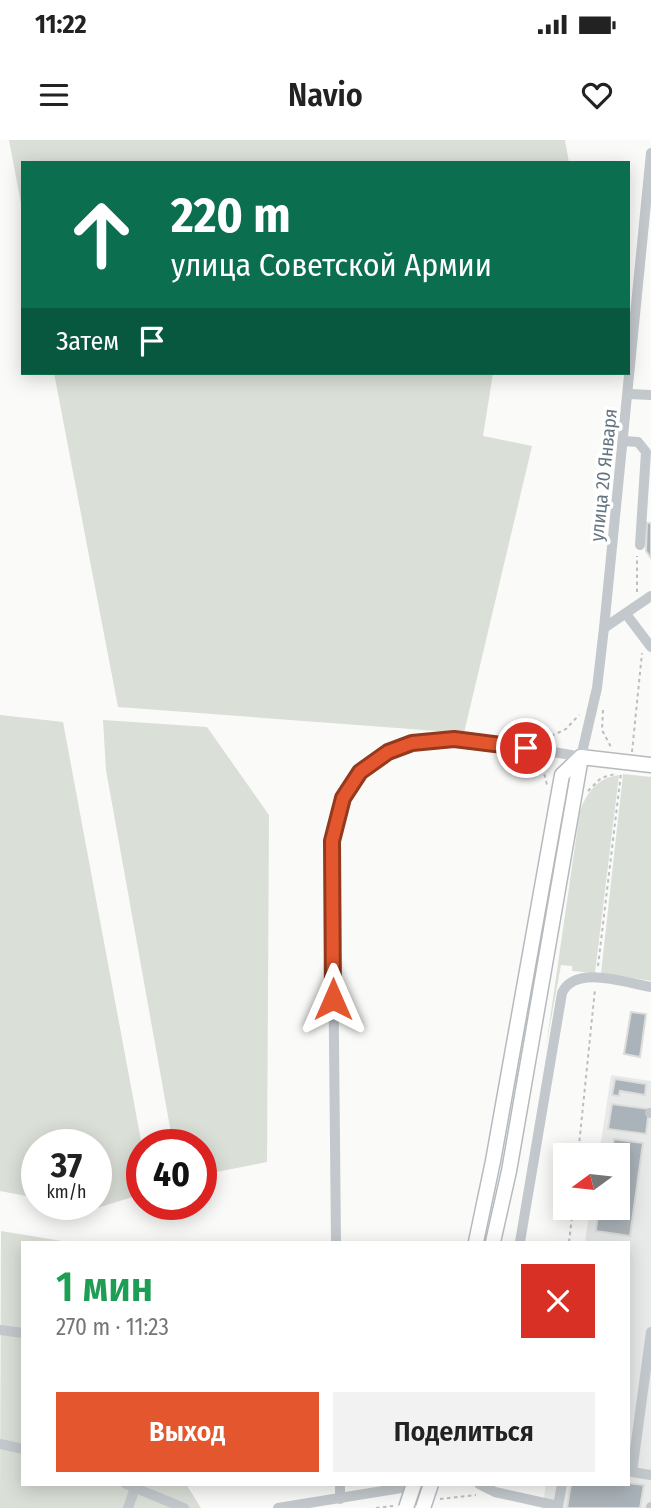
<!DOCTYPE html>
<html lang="ru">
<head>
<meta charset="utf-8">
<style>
	:root { --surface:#fff; --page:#f2f2f2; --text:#222; --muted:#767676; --accent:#e4572e }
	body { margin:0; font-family:"Fira Sans Condensed",sans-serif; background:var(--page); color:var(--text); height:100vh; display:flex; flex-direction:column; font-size:26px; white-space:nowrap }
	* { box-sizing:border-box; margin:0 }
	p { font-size:23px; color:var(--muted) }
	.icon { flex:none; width:38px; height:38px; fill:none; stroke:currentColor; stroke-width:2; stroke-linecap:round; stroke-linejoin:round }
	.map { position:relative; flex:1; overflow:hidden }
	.side { position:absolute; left:21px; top:1101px; width:609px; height:245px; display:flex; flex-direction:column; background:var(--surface); border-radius:0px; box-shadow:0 4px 18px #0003 }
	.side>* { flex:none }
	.guide { position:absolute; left:21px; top:21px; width:609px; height:214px; border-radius:0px; box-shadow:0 4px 18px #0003; background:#0b6e4f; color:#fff; overflow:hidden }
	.needle { width:46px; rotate:255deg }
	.fabs { position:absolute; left:553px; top:1003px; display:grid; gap:14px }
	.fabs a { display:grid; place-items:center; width:77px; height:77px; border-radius:0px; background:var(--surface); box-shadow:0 4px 18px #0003; font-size:35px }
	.speed { position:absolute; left:21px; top:989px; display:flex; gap:14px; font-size:35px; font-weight:700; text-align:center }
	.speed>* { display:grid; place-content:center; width:91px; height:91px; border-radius:50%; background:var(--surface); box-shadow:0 4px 18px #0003; line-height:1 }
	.speed small { font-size:18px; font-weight:400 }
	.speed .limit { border:10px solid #d22; background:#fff; color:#111 }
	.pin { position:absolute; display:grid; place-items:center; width:60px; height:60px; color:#fff; margin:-30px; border:4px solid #fff; border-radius:50%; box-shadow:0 2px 7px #0007 }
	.me { position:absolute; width:77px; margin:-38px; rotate:0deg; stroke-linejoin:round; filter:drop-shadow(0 0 5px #0008) }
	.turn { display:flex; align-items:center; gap:24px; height:147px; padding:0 35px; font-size:32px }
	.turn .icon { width:91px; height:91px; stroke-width:2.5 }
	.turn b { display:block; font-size:49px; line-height:60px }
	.then { display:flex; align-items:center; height:66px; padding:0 35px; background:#0003; gap:14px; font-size:26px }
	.round { display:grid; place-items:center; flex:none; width:74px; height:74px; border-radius:0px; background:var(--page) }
	.summary { display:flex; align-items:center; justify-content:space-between; height:119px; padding:0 35px }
	h1 { font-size:42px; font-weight:600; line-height:52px; color:#1e9e55 }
	.action { display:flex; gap:14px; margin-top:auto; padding:14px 35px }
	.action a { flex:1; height:80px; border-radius:0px; background:var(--accent); color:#fff; font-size:28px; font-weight:600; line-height:80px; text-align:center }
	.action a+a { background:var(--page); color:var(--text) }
	.status { display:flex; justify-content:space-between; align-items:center; height:49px; padding:0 35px; background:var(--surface); direction:ltr }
	.status svg { height:19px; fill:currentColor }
	header { display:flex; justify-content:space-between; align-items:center; height:91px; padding:0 35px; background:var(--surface); font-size:32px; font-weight:600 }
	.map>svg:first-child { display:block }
	.built { fill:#e8e9e9 }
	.green { fill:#dadfd7 }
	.building { fill:#aab3b9; stroke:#dcdcda; stroke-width:2 }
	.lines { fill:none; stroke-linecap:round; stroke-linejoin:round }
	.major-casing { stroke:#b5babe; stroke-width:17 }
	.path { stroke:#bbbfc2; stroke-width:2; stroke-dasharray:3.5 3.5; stroke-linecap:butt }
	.minor { stroke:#c3c8cc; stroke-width:10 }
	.major { stroke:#fff; stroke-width:14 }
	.major-bridge-casing { stroke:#b5babe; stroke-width:17; stroke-linecap:butt }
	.major-bridge { stroke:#fff; stroke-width:14 }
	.route-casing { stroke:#94391e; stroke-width:18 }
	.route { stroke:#e4572e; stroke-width:12 }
	.labels { text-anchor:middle; stroke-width:7; stroke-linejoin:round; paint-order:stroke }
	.street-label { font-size:19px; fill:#657683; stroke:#fff }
</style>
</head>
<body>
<div class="status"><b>11:22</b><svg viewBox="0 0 49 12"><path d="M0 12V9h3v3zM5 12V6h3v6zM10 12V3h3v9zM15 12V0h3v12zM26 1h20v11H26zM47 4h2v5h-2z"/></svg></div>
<header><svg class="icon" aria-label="menu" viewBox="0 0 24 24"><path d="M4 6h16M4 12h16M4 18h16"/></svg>Navio<svg class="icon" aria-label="heart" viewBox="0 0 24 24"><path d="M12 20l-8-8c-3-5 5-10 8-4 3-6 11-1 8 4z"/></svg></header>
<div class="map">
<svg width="651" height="1368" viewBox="0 0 651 1368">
	<rect width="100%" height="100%" fill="#fafaf8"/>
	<path class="built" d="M611,935L651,941V1368H542L546,1344H628V1102H585L590,1068H618V1015H599Z"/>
	<g class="green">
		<path d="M9,0H565L569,23H23V74Z"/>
		<path d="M54,233H493L483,296L532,306L464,593L118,567Z"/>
		<path d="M0,575L63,582L142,1006V1054L94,1069L67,1064H96V1004H37V1058L0,1051Z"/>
		<path d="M103,580L207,587L269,675L267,1022L201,1035V1004H173L106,630Z"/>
		<path d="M623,634L651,637V841L601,833Z"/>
		<path d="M619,635L595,833L572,831V826L561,825L546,907L580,671C587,652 597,638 619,635Z"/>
		<path d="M1,1091L68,1102H23V1344H186L201,1368H0Z"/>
	</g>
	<g class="building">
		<path d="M647,383H651V418L646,411Z"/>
		<path d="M631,872L646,874L640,917L624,914Z"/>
		<path d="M615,939L646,944L645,955L620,951L619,956L612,955Z"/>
		<path d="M612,964L649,969L646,994L608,989Z"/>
		<path d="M614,999L643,1003L630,1096L596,1091L598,1072H603L604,1068H618V1015H611Z"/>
		<path d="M628,1343L644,1345L640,1368H567L571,1344Z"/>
	</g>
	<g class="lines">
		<defs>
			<g id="major">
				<path d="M581,617L651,625"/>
				<path d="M476,1102L493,1021L562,635L581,617"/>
				<path d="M493,1102L509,1031L581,617"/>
			</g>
		</defs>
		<use href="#major" class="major-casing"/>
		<g class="path">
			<path d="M637,452V416"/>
			<path d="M603,570L602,590L611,607"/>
			<path d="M545,599L566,589L579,575"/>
			<path d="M632,612L642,513"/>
			<path d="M531,619L543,629L547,645"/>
			<path d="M588,651L601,638L615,634"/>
			<path d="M598,826L621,633"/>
			<path d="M578,1015L595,849"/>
			<path d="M569,1102L573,1068"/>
			<path d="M440,1359L476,1355"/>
			<path d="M376,1368L393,1366"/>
		</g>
		<g class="minor">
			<path d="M629,254L651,255"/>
			<path d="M624,301L638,302L646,312L640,405"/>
			<path d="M626,474L651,507"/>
			<path d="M604,488L651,456"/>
			<path d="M650,973H651"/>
			<path d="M336,1102L332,701C338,678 342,651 360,633C412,577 516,606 581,617L597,548L604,488L651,13"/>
			<path d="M520,1102L562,853C575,824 626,843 651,847"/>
			<path d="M0,1190L23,1193"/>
			<path d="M651,1192L632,1332L651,1335"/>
			<path d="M0,1304L23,1309"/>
			<path d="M126,1344L184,1368"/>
			<path d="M340,1344V1359"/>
			<path d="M479,1344L495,1352L558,1366V1368"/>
			<path d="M558,1366L562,1344"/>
			<path d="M128,1368L135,1348"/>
			<path d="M278,1368L426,1344"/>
			<path d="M651,1368V1367"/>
		</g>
		<use href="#major" class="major"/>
		<defs>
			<g id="major-bridge">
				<path d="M406,1368L414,1344"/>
				<path d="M423,1368L431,1344"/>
			</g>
		</defs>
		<use href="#major-bridge" class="major-bridge-casing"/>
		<use href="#major-bridge" class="major-bridge"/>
	</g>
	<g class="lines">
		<defs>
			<path id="route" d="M333,859L332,701L343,658L360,632L388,612L412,603L454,599L526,608"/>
		</defs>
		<use href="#route" class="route-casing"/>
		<use href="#route" class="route"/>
	</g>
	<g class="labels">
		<g class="street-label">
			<text transform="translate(603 335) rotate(-84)" y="7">улица 20 Января</text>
		</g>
	</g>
</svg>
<div class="fabs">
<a><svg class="needle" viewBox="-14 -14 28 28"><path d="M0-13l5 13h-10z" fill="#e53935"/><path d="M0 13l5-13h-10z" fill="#767676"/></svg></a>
</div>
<div class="speed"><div>37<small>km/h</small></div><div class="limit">40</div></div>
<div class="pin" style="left:526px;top:608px;background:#d93025"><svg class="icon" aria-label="arrive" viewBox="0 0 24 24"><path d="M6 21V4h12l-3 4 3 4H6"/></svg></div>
<svg class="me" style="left:333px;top:859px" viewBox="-20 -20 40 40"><path d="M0-17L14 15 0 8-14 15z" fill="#e4572e" stroke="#fff" stroke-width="4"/></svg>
<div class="guide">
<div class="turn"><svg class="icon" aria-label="ahead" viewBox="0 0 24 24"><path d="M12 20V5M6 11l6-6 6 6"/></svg><div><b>220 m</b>улица Советской Армии</div></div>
<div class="then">Затем<svg class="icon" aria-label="arrive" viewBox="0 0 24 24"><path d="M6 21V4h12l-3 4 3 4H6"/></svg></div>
</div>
<section class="side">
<div class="summary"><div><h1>1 мин</h1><p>270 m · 11:23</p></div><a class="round" style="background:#d93025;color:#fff"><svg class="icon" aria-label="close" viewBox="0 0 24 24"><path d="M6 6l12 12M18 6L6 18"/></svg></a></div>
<div class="action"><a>Выход</a><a>Поделиться</a></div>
</section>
</div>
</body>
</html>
